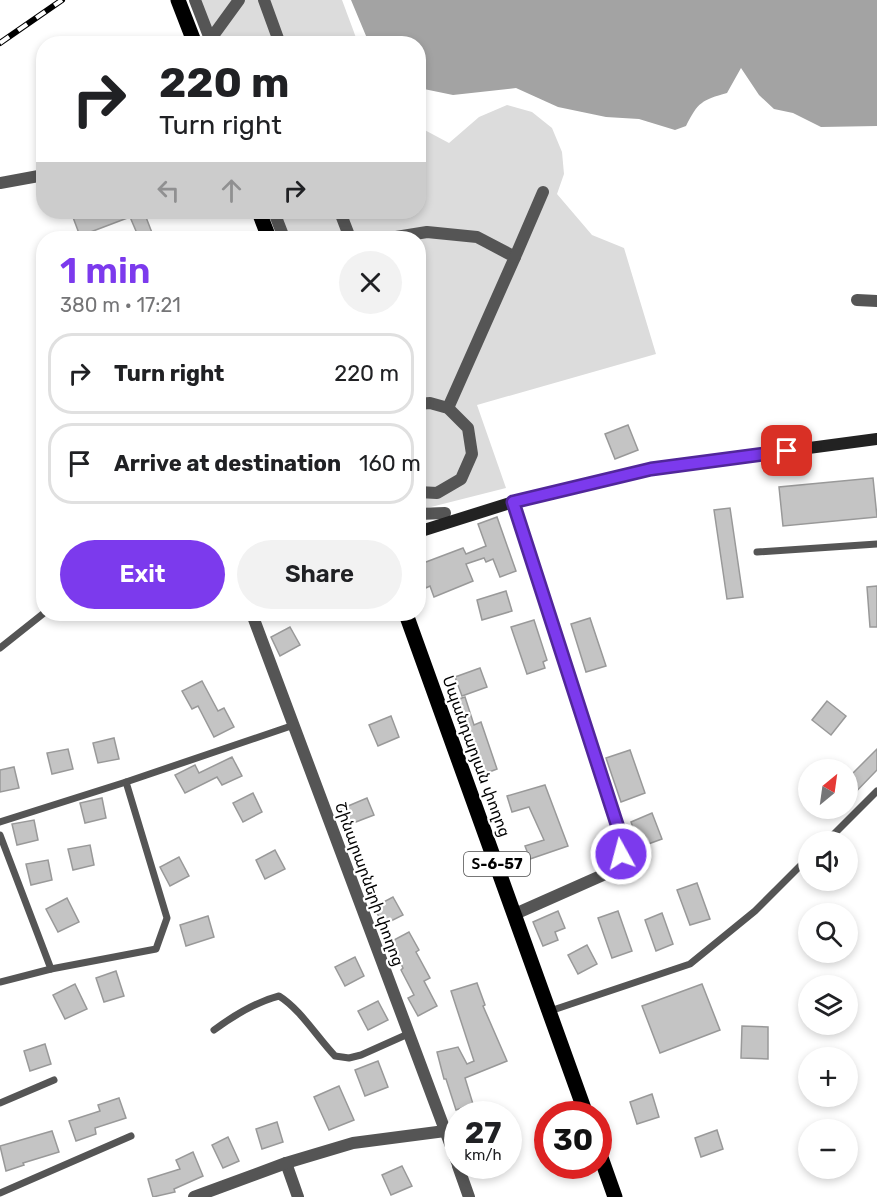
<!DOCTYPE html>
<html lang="en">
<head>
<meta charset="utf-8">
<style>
	:root { --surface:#fff; --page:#f2f2f2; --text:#202124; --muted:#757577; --line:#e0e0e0; --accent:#7c3aed }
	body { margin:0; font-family:Rubik,"Noto Sans Armenian",sans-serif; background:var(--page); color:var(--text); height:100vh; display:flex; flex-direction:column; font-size:22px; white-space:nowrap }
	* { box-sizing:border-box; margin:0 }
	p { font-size:20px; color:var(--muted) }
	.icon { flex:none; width:33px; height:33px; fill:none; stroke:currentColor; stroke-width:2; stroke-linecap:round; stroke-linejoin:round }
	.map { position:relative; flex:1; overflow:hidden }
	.drawer { position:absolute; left:36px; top:231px; width:390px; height:390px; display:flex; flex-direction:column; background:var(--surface); border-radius:24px; box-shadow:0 3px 9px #0003 }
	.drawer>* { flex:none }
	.top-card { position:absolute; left:36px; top:36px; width:390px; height:183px; border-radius:24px; box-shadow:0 3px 9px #0003; background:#fff; color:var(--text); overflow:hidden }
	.needle { width:39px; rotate:29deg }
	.fabs { position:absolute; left:798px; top:759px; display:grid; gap:12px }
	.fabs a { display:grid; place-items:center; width:60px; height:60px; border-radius:50%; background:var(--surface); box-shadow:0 3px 9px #0003; font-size:30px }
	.speed { position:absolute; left:444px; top:1101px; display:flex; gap:12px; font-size:30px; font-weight:700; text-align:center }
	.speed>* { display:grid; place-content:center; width:78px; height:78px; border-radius:50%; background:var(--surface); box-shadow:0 3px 9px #0003; line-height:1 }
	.speed small { font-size:15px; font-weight:400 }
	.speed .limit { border:9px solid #d22; background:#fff; color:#111 }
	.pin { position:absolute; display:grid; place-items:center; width:51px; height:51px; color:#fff; margin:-26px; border-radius:12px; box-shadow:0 3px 9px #0006 }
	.me { position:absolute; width:66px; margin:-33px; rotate:353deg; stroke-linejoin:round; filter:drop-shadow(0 0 4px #0008) }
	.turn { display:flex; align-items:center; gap:21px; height:126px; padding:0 24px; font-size:27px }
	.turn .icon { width:78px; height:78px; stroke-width:2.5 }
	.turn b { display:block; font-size:42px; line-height:51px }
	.lanes { display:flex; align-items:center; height:57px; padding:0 24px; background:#0003; justify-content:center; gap:30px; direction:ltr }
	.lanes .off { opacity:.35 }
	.round { display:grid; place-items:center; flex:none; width:63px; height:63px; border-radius:32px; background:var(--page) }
	.summary { display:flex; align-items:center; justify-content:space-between; height:102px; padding:0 24px }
	h1 { font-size:36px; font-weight:600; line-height:45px; color:var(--accent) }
	.cta { display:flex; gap:12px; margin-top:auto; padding:12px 24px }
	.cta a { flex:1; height:69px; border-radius:36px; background:var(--accent); color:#fff; font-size:24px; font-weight:600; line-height:69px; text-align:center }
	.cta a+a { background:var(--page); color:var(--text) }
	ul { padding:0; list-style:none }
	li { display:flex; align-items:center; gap:18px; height:81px; margin:0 12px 9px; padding:0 12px; border:3px solid var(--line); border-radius:24px }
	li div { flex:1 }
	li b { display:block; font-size:22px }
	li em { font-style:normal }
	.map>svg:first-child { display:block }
	.green { fill:#dcdcdc }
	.water { fill:#a3a3a3 }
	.building { fill:#c4c4c4; stroke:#999; stroke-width:1.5 }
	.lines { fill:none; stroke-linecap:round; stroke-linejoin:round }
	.lane { stroke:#555; stroke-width:7 }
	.street { stroke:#555; stroke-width:12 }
	.secondary { stroke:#222; stroke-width:12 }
	.primary { stroke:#000; stroke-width:15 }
	.rail-casing { stroke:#000; stroke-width:6 }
	.rail { stroke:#fff; stroke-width:4; stroke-dasharray:11; stroke-linecap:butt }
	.route-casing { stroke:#51269a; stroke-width:15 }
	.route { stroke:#7c3aed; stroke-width:10 }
	.labels { text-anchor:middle; stroke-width:4.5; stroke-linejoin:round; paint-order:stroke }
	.shield { fill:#fff; stroke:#4c4c4c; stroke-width:1.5 }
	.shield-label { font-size:15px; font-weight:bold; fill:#000 }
	.street-label { font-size:16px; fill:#000; stroke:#fff }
</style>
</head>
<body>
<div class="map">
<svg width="877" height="1197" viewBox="0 0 877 1197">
	<rect width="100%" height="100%" fill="#fff"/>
	<g class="green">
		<path d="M200,0H342L358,43H216Z"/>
		<path d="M507,105L532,112L552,128L562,152L564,174L557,194L592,235L624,248L656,354L477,405L506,488L423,509L418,508V238H289L279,212H418L419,127L449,143L479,117Z"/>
	</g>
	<path class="water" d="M351,0H877V126L821,127L793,113L774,109L759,95L741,68L727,93C702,100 698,102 686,126L675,130L639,119L606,117L558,107L516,88L453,95L419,88L418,44L369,43Z"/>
	<g class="building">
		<path d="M71,212H144L154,238H139L130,217L80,236Z"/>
		<path d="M628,425L638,450L615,459L605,434Z"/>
		<path d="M873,478L877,517L783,526L779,487Z"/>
		<path d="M730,508L743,597L727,599L714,510Z"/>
		<path d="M497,517L516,571L500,577L493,559L486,562L484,558L466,564L473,581L434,597L430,586L426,588L418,565L463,548L466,554L486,546L478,524Z"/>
		<path d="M877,586V627H870L867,587Z"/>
		<path d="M506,591L512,611L482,620L477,600Z"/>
		<path d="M590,618L606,666L586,672L571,624Z"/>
		<path d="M534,620L547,660L543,662L545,668L527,674L511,627Z"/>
		<path d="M290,627L300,645L280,656L271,637Z"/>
		<path d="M480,668L487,687L462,696L455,677Z"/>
		<path d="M202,681L218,711L224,708L234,727L214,737L198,706L192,709L182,691Z"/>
		<path d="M465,697L474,725L481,722L497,769L479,776L453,701Z"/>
		<path d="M827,701L846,716L831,735L812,720Z"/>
		<path d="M391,716L399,737L378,746L369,725Z"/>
		<path d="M114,738L119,759L98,763L93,743Z"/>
		<path d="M68,749L73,769L52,774L47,753Z"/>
		<path d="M877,749V770L848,800V778Z"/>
		<path d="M630,750L645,793L621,802L606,758Z"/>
		<path d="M232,757L242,776L222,785L217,777L185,793L175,775L195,765L199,773Z"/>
		<path d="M14,767L19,788L0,792V770Z"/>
		<path d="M545,785L568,846L530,859L525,846L544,840L529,807L512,812L507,796Z"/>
		<path d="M253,793L262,812L243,822L233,803Z"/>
		<path d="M102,798L106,818L85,823L80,803Z"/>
		<path d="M367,798L374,815L348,825L341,809Z"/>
		<path d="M652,813L662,839L640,847L631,822Z"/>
		<path d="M34,820L38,840L17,845L12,824Z"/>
		<path d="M90,845L94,865L73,870L68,849Z"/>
		<path d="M275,850L285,869L265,879L256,860Z"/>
		<path d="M179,857L189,876L170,886L160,867Z"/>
		<path d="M48,860L52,880L31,885L26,864Z"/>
		<path d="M697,883L710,919L690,925L677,890Z"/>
		<path d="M393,897L403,915L383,925L374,907Z"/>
		<path d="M67,898L79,922L58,932L46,909Z"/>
		<path d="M558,911L565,928L555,932L558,940L543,946L533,922Z"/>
		<path d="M618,911L632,951L612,958L598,918Z"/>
		<path d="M662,913L673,944L656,951L645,920Z"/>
		<path d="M208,916L214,937L186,946L180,925Z"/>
		<path d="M409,932L419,950L416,952L430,978L424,981L437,1006L418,1016L408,998L414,995L401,970L403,968L390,942Z"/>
		<path d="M587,945L597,964L578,974L568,955Z"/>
		<path d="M355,957L364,976L345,986L335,967Z"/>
		<path d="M116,971L124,996L104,1002L96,978Z"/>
		<path d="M477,983L485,1005L483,1006L507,1061L465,1078L473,1104L456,1110L446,1079H444L437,1052L458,1047L467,1064L474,1061L451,991Z"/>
		<path d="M75,984L87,1009L65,1019L53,995Z"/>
		<path d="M702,984L720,1030L660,1053L642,1006Z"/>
		<path d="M378,1001L388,1020L368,1030L358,1011Z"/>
		<path d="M742,1026L768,1027V1059L741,1058Z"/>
		<path d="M45,1044L51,1064L30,1071L24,1051Z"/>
		<path d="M378,1061L388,1087L365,1096L355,1070Z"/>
		<path d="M339,1086L354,1120L329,1130L314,1097Z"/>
		<path d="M652,1094L659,1117L637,1124L630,1102Z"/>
		<path d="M119,1098L126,1118L95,1128L96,1134L76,1141L69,1121L100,1111L98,1105Z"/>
		<path d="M277,1122L283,1142L262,1149L256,1129Z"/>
		<path d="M717,1130L723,1149L701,1157L695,1138Z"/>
		<path d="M52,1131L59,1152L23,1163L24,1165L6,1171L0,1146Z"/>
		<path d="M228,1137L239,1161L223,1168L212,1145Z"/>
		<path d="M193,1152L203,1176L174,1189L175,1192L153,1197L148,1179L180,1169L176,1160Z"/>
		<path d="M402,1166L412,1186L391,1195L382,1175Z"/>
	</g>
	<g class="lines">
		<g class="lane">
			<path d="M757,552L877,544"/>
			<path d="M0,648L44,613"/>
			<path d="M0,822L126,782"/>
			<path d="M0,835L51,969"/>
			<path d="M826,842L877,791"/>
			<path d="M0,982L51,969L156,949L167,918L126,782L294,725"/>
			<path d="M550,1011L690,964L755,911L808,858"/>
			<path d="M214,1030C233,1016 256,1002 279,996C300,1009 317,1037 335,1056L349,1058L361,1055L408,1034"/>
			<path d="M0,1103L54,1080"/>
			<path d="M0,1193L131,1136"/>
		</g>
		<g class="street">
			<path d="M195,0L212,44"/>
			<path d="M264,0L280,44"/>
			<path d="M207,44L239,0"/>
			<path d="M0,183L44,175"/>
			<path d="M274,212L284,238"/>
			<path d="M340,212L350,238"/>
			<path d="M390,238L427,232L477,237L515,257L448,408"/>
			<path d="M515,257L543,192"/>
			<path d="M857,300L877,301"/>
			<path d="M418,404L430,403L448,408L468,428L472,454L461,479L437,493L418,492"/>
			<path d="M513,502L623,843L621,854L612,871L515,914"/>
			<path d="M418,514L445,513"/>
			<path d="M252,614L458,1165"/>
			<path d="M286,1163L298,1197"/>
			<path d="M458,1166L469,1197"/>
			<path d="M194,1197L286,1163L353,1143L445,1131"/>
		</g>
		<path class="secondary" d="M418,532L513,502L651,469L877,439"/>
		<g class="primary">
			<path d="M178,0L195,44"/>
			<path d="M259,212L269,238"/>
			<path d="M406,614L586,1114"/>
			<path d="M598,1149L615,1197"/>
		</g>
		<defs>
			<path id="rail" d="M0,43L62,0"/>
		</defs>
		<use href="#rail" class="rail-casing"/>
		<use href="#rail" class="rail"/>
	</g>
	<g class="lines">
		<defs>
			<path id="route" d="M621,854L623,843L513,502L651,469L787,451"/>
		</defs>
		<use href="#route" class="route-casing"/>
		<use href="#route" class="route"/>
	</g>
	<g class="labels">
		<rect class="shield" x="464" y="852" width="66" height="24" rx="4.5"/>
		<g class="shield-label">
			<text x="497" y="869">Տ-6-57</text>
		</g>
		<g class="street-label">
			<text transform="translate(477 756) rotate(70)" y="6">Սպանդարյան փողոց</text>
			<text transform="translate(370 884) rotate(70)" y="6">Շինարարների փողոց</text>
		</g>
	</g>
</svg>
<div class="fabs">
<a><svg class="needle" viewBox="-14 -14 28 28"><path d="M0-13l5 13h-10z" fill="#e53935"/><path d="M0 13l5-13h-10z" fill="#757577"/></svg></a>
<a><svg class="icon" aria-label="sound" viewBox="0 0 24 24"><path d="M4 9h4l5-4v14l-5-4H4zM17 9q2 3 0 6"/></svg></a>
<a><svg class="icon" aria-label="search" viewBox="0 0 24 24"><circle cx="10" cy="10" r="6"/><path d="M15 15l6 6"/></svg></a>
<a><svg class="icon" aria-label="layers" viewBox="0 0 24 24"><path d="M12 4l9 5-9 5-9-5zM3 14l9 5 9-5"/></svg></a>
<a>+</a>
<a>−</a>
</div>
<div class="speed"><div>27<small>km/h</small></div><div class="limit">30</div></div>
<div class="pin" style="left:787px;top:451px;background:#d93025"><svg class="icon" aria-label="arrive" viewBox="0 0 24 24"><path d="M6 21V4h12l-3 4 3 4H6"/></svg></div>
<svg class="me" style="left:621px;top:854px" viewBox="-20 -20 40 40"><circle r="17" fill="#7c3aed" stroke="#fff" stroke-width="3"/><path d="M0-11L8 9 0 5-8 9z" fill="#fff"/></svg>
<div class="top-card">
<div class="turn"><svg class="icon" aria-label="right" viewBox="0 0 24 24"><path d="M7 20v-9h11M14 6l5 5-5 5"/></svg><div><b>220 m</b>Turn right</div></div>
<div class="lanes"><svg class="icon off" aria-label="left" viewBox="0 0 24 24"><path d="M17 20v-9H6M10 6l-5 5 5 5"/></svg><svg class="icon off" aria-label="ahead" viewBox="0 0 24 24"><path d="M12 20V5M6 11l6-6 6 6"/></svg><svg class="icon" aria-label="right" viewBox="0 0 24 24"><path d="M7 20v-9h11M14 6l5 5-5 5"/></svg></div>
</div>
<section class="drawer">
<div class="summary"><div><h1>1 min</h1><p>380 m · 17:21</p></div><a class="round"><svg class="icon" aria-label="close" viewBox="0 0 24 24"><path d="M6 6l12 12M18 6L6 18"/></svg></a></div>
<ul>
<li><svg class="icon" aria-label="right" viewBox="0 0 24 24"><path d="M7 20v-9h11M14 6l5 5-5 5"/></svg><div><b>Turn right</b></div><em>220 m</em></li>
<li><svg class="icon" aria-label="arrive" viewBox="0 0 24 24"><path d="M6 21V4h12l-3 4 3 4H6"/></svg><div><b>Arrive at destination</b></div><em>160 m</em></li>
</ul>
<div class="cta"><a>Exit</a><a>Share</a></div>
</section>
</div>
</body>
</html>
